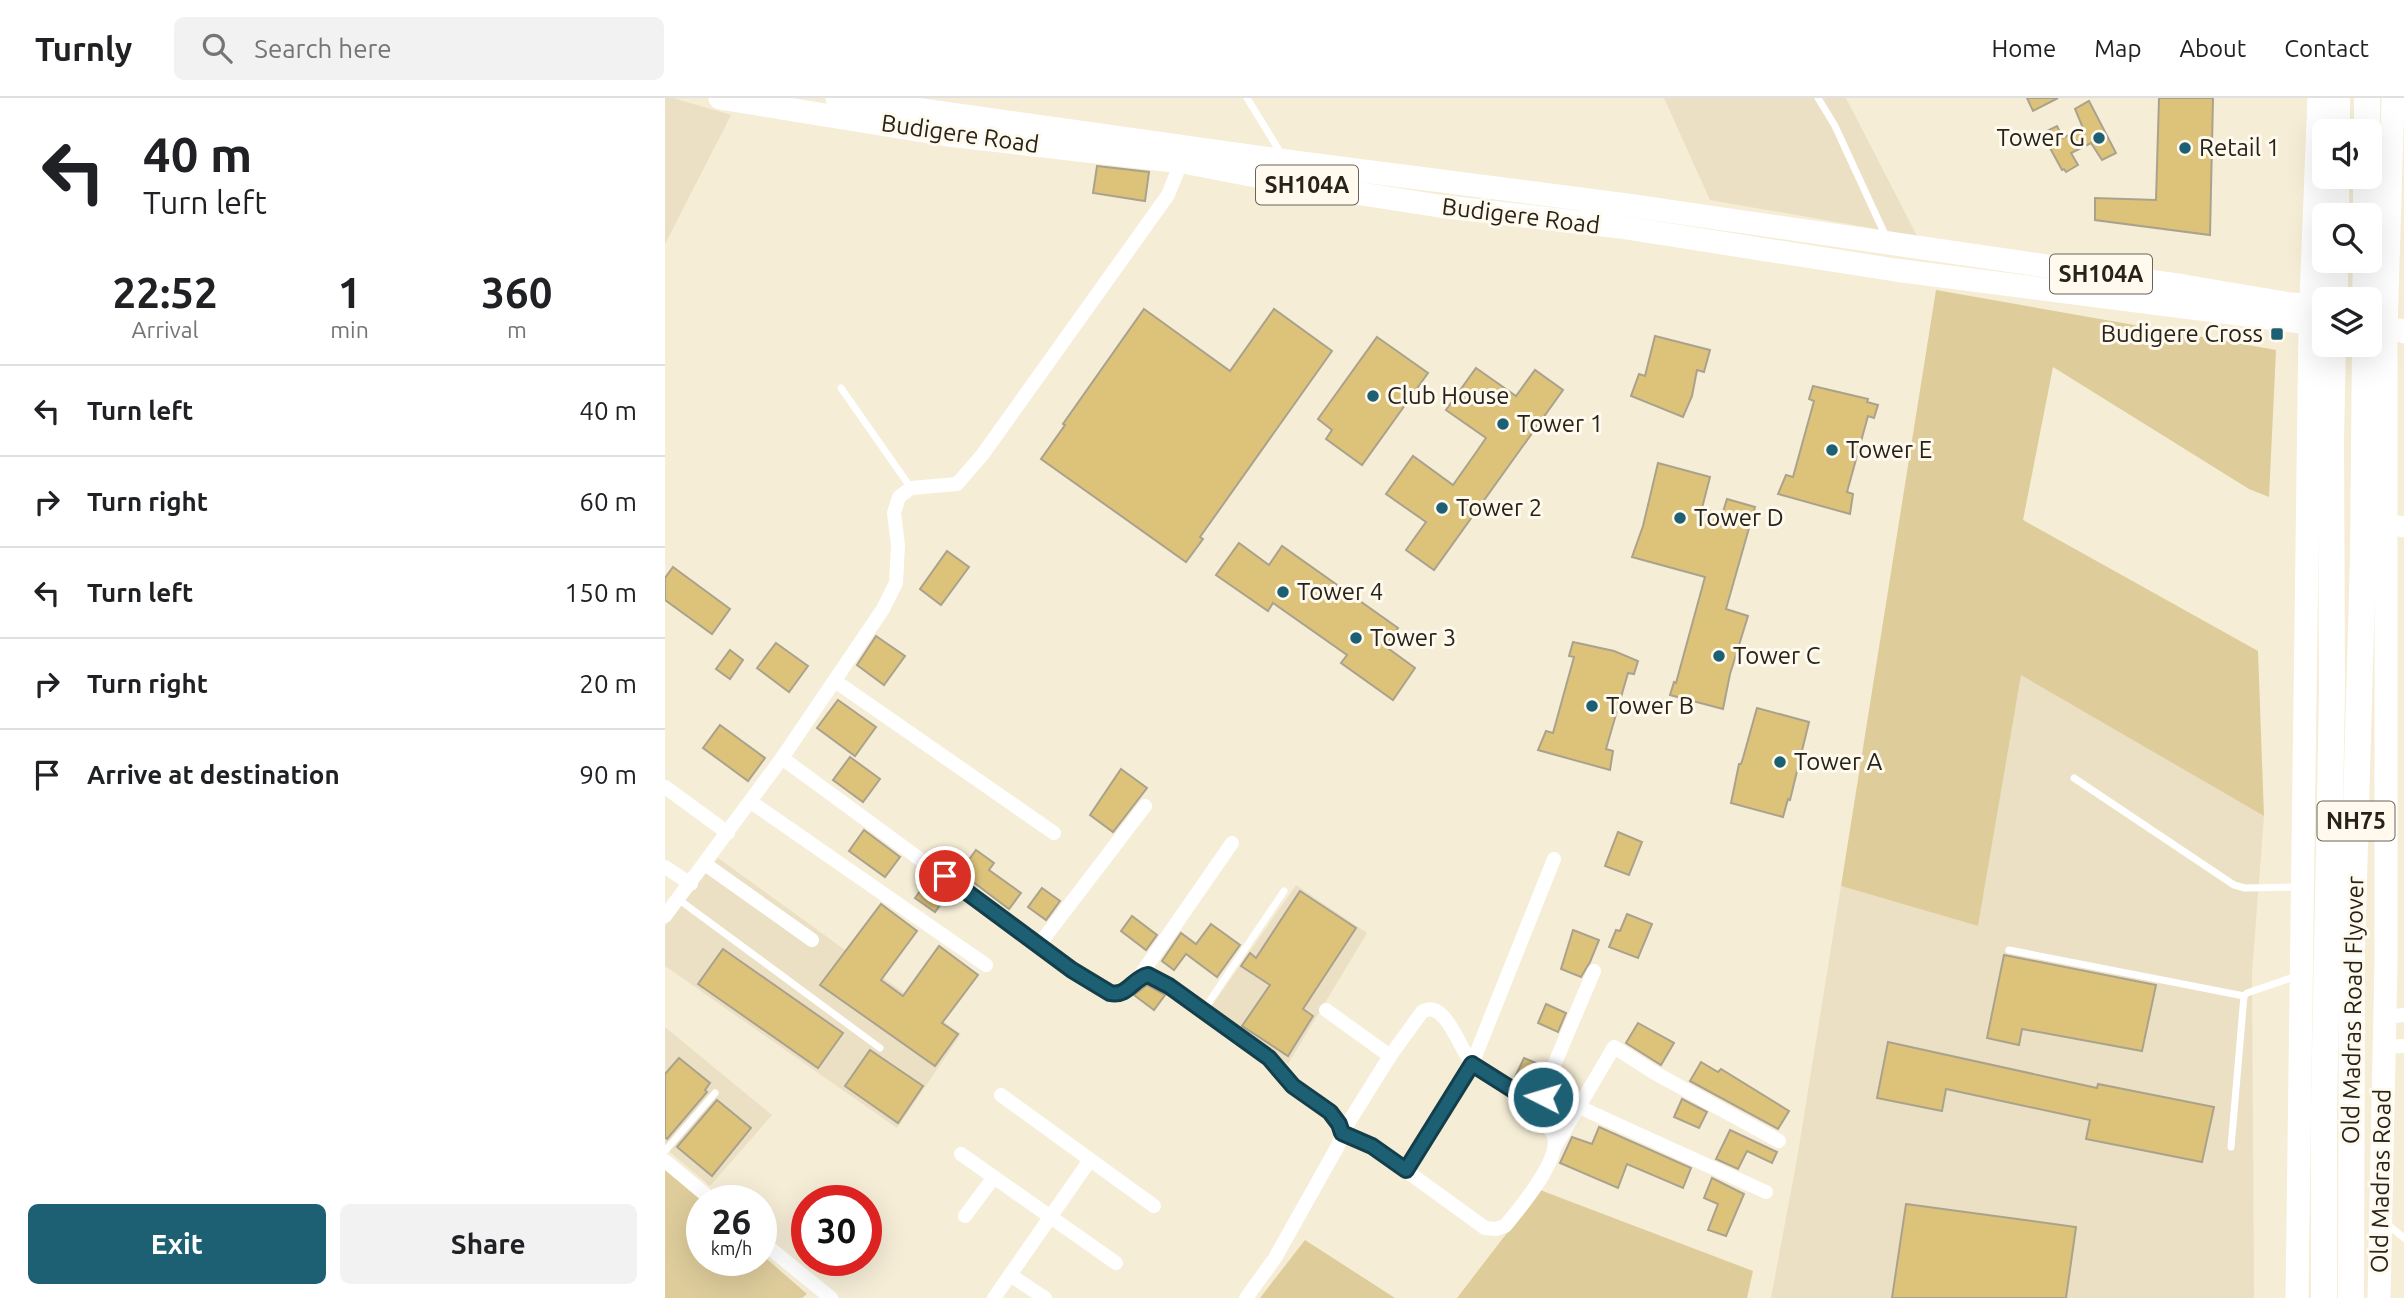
<!DOCTYPE html>
<html lang="en">
<head>
<meta charset="utf-8">
<style>
	:root { --surface:#fff; --page:#f2f2f2; --text:#202124; --muted:#757577; --line:#e0e0e0; --accent:#1d5f73 }
	body { margin:0; font-family:Ubuntu,sans-serif; background:var(--page); color:var(--text); height:100vh; display:flex; flex-direction:column; font-size:26px; white-space:nowrap }
	* { box-sizing:border-box; margin:0 }
	p { font-size:23px; color:var(--muted) }
	.icon { flex:none; width:38px; height:38px; fill:none; stroke:currentColor; stroke-width:2; stroke-linecap:round; stroke-linejoin:round }
	.map { position:relative; flex:1; overflow:hidden }
	.side { display:flex; flex-direction:column; background:var(--surface); width:665px }
	.side>* { flex:none }
	.guide { background:#fff; color:var(--text); overflow:hidden }
	.fabs { position:absolute; left:1647px; top:21px; display:grid; gap:14px }
	.fabs a { display:grid; place-items:center; width:70px; height:70px; border-radius:10px; background:var(--surface); box-shadow:0 7px 28px #0002; font-size:35px }
	.speed { position:absolute; left:21px; top:1087px; display:flex; gap:14px; font-size:35px; font-weight:700; text-align:center }
	.speed>* { display:grid; place-content:center; width:91px; height:91px; border-radius:50%; background:var(--surface); box-shadow:0 7px 28px #0002; line-height:1 }
	.speed small { font-size:18px; font-weight:400 }
	.speed .limit { border:10px solid #d22; background:#fff; color:#111 }
	.pin { position:absolute; display:grid; place-items:center; width:60px; height:60px; color:#fff; margin:-30px; border:4px solid #fff; border-radius:50%; box-shadow:0 2px 7px #0007 }
	.me { position:absolute; width:77px; margin:-38px; rotate:275deg; stroke-linejoin:round; filter:drop-shadow(0 0 5px #0008) }
	.turn { display:flex; align-items:center; gap:24px; height:147px; padding:0 28px; font-size:32px }
	.turn .icon { width:91px; height:91px; stroke-width:2.5 }
	.turn b { display:block; font-size:49px; line-height:60px }
	.eta { display:flex; justify-content:space-evenly; align-items:center; height:119px; text-align:center }
	.eta b { font-size:42px; font-weight:700; line-height:49px }
	.primary-button { display:flex; gap:14px; margin-top:auto; padding:14px 28px }
	.primary-button a { flex:1; height:80px; border-radius:10px; background:var(--accent); color:#fff; font-size:28px; font-weight:700; line-height:80px; text-align:center }
	.primary-button a+a { background:var(--page); color:var(--text) }
	ul { padding:0; list-style:none }
	li { display:flex; align-items:center; gap:21px; height:91px; padding:0 28px; border-top:2px solid var(--line) }
	li div { flex:1 }
	li b { display:block; font-size:26px }
	li em { font-style:normal }
	header { display:flex; align-items:center; gap:42px; box-sizing:border-box; height:98px; padding:0 35px; background:var(--surface); border-bottom:2px solid var(--line) }
	header strong { font-size:33px }
	nav { display:flex; gap:38px; margin-inline-start:auto; font-size:24px }
	.search { width:490px; height:63px; background:var(--page); display:flex; align-items:center; gap:18px; box-sizing:border-box; padding:0 24px; border-radius:10px; color:var(--muted); font-size:26px }
	main { display:flex; flex:1; min-height:0 }
	.map>svg:first-child { display:block }
	.built { fill:#ebe0c3 }
	.green { fill:#decc9b }
	.building { fill:#ddc379; stroke:#aaa28d; stroke-width:2 }
	.lines { fill:none; stroke-linecap:round; stroke-linejoin:round }
	.lane { stroke:#fff; stroke-width:7 }
	.street { stroke:#fff; stroke-width:14 }
	.secondary { stroke:#fff; stroke-width:21 }
	.primary { stroke:#fff; stroke-width:23 }
	.highway { stroke:#fff; stroke-width:26 }
	.route-casing { stroke:#133e4b; stroke-width:18 }
	.route { stroke:#1d5f73; stroke-width:12 }
	.poi-dot { fill:#1d5f73; stroke:#fffaed; stroke-width:2.5 }
	.labels { text-anchor:middle; stroke-width:6; stroke-linejoin:round; paint-order:stroke }
	.shield { fill:#fffaed; stroke:#67645a; stroke-width:2 }
	.shield-label { font-size:23px; font-weight:bold; fill:#26231b }
	.street-label { font-size:24px; fill:#26231b; stroke:#fffaed }
	.poi-label { font-size:24px; fill:#26231b; stroke:#fffaed; text-anchor:start }
</style>
</head>
<body>
<header>
<strong>Turnly</strong>
<div class="search"><svg class="icon" aria-label="search" viewBox="0 0 24 24"><circle cx="10" cy="10" r="6"/><path d="M15 15l6 6"/></svg>Search here</div>
<nav><a>Home</a><a>Map</a><a>About</a><a>Contact</a></nav>
</header>
<main>
<section class="side">
<div class="guide">
<div class="turn"><svg class="icon" aria-label="left" viewBox="0 0 24 24"><path d="M17 20v-9H6M10 6l-5 5 5 5"/></svg><div><b>40 m</b>Turn left</div></div>
</div>
<div class="eta">
<div><b>22:52</b><p>Arrival</p></div>
<div><b>1</b><p>min</p></div>
<div><b>360</b><p>m</p></div>
</div>
<ul>
<li><svg class="icon" aria-label="left" viewBox="0 0 24 24"><path d="M17 20v-9H6M10 6l-5 5 5 5"/></svg><div><b>Turn left</b></div><em>40 m</em></li>
<li><svg class="icon" aria-label="right" viewBox="0 0 24 24"><path d="M7 20v-9h11M14 6l5 5-5 5"/></svg><div><b>Turn right</b></div><em>60 m</em></li>
<li><svg class="icon" aria-label="left" viewBox="0 0 24 24"><path d="M17 20v-9H6M10 6l-5 5 5 5"/></svg><div><b>Turn left</b></div><em>150 m</em></li>
<li><svg class="icon" aria-label="right" viewBox="0 0 24 24"><path d="M7 20v-9h11M14 6l5 5-5 5"/></svg><div><b>Turn right</b></div><em>20 m</em></li>
<li><svg class="icon" aria-label="arrive" viewBox="0 0 24 24"><path d="M6 21V4h12l-3 4 3 4H6"/></svg><div><b>Arrive at destination</b></div><em>90 m</em></li>
</ul>
<div class="primary-button"><a>Exit</a><a>Share</a></div>
</section>
<div class="map">
<svg width="1739" height="1200" viewBox="0 0 1739 1200">
	<rect width="100%" height="100%" fill="#f5edd6"/>
	<g class="built">
		<path d="M0,0H8L66,17L0,146Z"/>
		<path d="M999,0H1181L1252,138L1045,102Z"/>
		<path d="M1356,576L1599,718L1587,875L1589,1200H1106L1132,1061L1176,788L1313,828Z"/>
		<path d="M53,760L296,936L232,1030L0,868V828Z"/>
		<path d="M631,787L702,835L623,966L546,909Z"/>
		<path d="M0,929L107,1017L45,1088L0,1050Z"/>
	</g>
	<g class="green">
		<path d="M1271,192L1611,252L1604,399L1584,391L1388,269L1358,422L1593,553L1599,718L1356,577L1313,828L1176,788Z"/>
		<path d="M0,1071L37,1103V1162H96V1156L142,1196L137,1200H0Z"/>
		<path d="M875,1092L1088,1173L1082,1200H792Z"/>
		<path d="M640,1142L730,1200H595Z"/>
	</g>
	<g class="building">
		<path d="M1362,0H1393L1368,13Z"/>
		<path d="M1494,0H1548L1545,137L1430,122V100L1491,102Z"/>
		<path d="M1424,3L1451,55L1437,62L1426,45L1406,55L1413,67L1401,74L1399,71L1397,72L1379,39L1382,38L1380,34L1392,28L1398,40L1418,30L1410,11Z"/>
		<path d="M432,68L484,74L480,103L428,95Z"/>
		<path d="M479,211L565,273L609,211L667,253L535,439L538,441L521,464L376,361L400,327L398,326Z"/>
		<path d="M990,238L1045,252L1039,274L1032,272L1027,298L1018,319L966,298L974,276L980,278Z"/>
		<path d="M712,239L763,275L697,367L661,341L667,332L653,321Z"/>
		<path d="M811,270L851,298L870,272L898,292L769,472L741,452L761,424L721,396L748,358L788,387L810,356L821,340L781,312Z"/>
		<path d="M1148,288L1203,301L1202,304L1213,307L1209,320L1203,318L1182,394L1188,396L1185,416L1113,396L1121,377L1128,379L1149,303L1144,301Z"/>
		<path d="M993,365L1045,379L1037,410L1057,417L1062,401L1090,409L1061,511L1083,518L1065,576L1058,611L1005,597L1009,584L1011,585L1040,479L967,459L978,428Z"/>
		<path d="M574,445L604,467L617,448L733,530L720,548L750,570L728,602L676,565L682,557L608,505L603,513L551,477Z"/>
		<path d="M282,453L304,469L276,507L255,491Z"/>
		<path d="M8,469L65,511L47,536L0,502V480Z"/>
		<path d="M211,538L240,558L219,587L192,567Z"/>
		<path d="M908,544L949,553L973,563L969,576L963,575L941,651L948,653L945,672L873,652L881,633L888,635L909,559L904,558Z"/>
		<path d="M111,545L143,568L124,594L92,570Z"/>
		<path d="M65,552L78,562L65,581L51,571Z"/>
		<path d="M173,602L211,629L190,658L152,630Z"/>
		<path d="M1092,610L1144,624L1125,702L1123,701L1118,719L1066,705L1074,666H1076L1078,660Z"/>
		<path d="M55,627L100,660L83,683L38,650Z"/>
		<path d="M185,659L215,681L198,704L168,682Z"/>
		<path d="M456,671L482,690L448,734L425,717Z"/>
		<path d="M199,732L235,759L220,779L184,753Z"/>
		<path d="M953,734L977,744L964,777L940,768Z"/>
		<path d="M311,752L329,765L324,772L356,795L344,811L295,774Z"/>
		<path d="M265,780L284,795L270,814L250,800Z"/>
		<path d="M377,790L395,803L381,822L363,809Z"/>
		<path d="M635,793L691,830L638,911L648,918L623,958L577,928L605,887L576,868L585,855L591,860Z"/>
		<path d="M216,806L252,833L216,882L238,898L274,848L313,877L277,925L293,936L270,968L155,887Z"/>
		<path d="M962,816L987,826L973,860L944,849L951,832L955,833Z"/>
		<path d="M467,818L492,837L481,852L456,833Z"/>
		<path d="M546,826L575,847L552,879L521,856L509,872L497,863L516,835L531,846Z"/>
		<path d="M908,832L934,842L925,864L916,879L896,871Z"/>
		<path d="M58,851L178,935L153,970L33,886Z"/>
		<path d="M1339,857L1491,887L1477,953L1357,931L1354,947L1322,940Z"/>
		<path d="M482,887L500,897L489,912L469,897Z"/>
		<path d="M881,906L901,915L893,934L873,925Z"/>
		<path d="M973,925L1009,945L996,967L961,945Z"/>
		<path d="M1223,944L1432,990L1433,986L1549,1009L1537,1064L1421,1041L1425,1022L1281,991L1277,1013L1212,1000Z"/>
		<path d="M205,952L258,988L233,1025L180,988Z"/>
		<path d="M14,960L45,985L40,992L42,994L2,1041L0,1039V976Z"/>
		<path d="M859,960L878,968L871,988L850,979Z"/>
		<path d="M1036,964L1053,974L1056,971L1124,1013L1113,1031L1025,983Z"/>
		<path d="M1017,1001L1042,1014L1034,1030L1009,1019Z"/>
		<path d="M52,1002L86,1030L47,1078L12,1049Z"/>
		<path d="M934,1029L1026,1070L1018,1090L962,1066L953,1090L895,1065L907,1039L927,1046Z"/>
		<path d="M1065,1032L1112,1054L1107,1065L1082,1053L1073,1071L1051,1061Z"/>
		<path d="M1047,1080L1079,1096L1061,1138L1043,1132L1053,1106L1039,1100Z"/>
		<path d="M1241,1106L1411,1129L1401,1200H1227Z"/>
	</g>
	<g class="lines">
		<g class="lane">
			<path d="M582,0L617,57"/>
			<path d="M1153,0L1170,28L1222,141"/>
			<path d="M176,290L246,390"/>
			<path d="M1409,680L1569,787L1580,790L1634,789"/>
			<path d="M13,801L215,950"/>
			<path d="M1344,852L1579,898"/>
			<path d="M538,913L619,793"/>
			<path d="M1566,1049L1579,898L1582,895L1632,878"/>
			<path d="M0,1053L50,995"/>
			<path d="M1722,1126L1739,1140"/>
		</g>
		<g class="street">
			<path d="M170,583L389,735"/>
			<path d="M117,660L406,872L438,891L451,897C464,893 470,879 483,877L504,888L604,960L628,988L665,1015L674,1026L677,1035"/>
			<path d="M0,689L63,735"/>
			<path d="M86,704L321,867"/>
			<path d="M40,766L147,842"/>
			<path d="M0,769L26,786"/>
			<path d="M0,818L117,660L218,511L231,485L233,447L229,415L234,399L246,390L292,386L318,356L503,97L519,57"/>
			<path d="M373,848L480,708"/>
			<path d="M472,882L567,745"/>
			<path d="M661,912L725,958"/>
			<path d="M1720,919L1739,917"/>
			<path d="M1719,949L1739,948"/>
			<path d="M336,997L489,1108"/>
			<path d="M914,1009L1101,1094"/>
			<path d="M677,1035L707,1048L820,1130L831,1131L840,1128C854,1111 896,1062 889,1038C887,1032 879,1025 875,1021L881,986L929,873"/>
			<path d="M890,1049L949,949L990,975L1114,1043"/>
			<path d="M296,1056L451,1165"/>
			<path d="M0,1063L47,1102"/>
			<path d="M741,1072L807,966L889,761"/>
			<path d="M300,1118L329,1079"/>
			<path d="M96,1143L166,1200"/>
			<path d="M345,1177L380,1200"/>
			<path d="M329,1200L425,1062"/>
			<path d="M581,1200L610,1160L674,1046L677,1035L725,958L757,914C781,899 796,956 809,968C829,984 854,996 875,1009"/>
		</g>
		<g class="secondary">
			<path d="M1735,231L1739,235"/>
			<path d="M1721,426L1739,429"/>
		</g>
		<g class="primary">
			<path d="M55,0L283,37L518,64L633,86L774,108L955,129L1230,172L1659,227"/>
			<path d="M172,0L621,63L962,107L1519,188L1625,206L1659,208"/>
			<path d="M1632,1200L1645,226L1654,0"/>
			<path d="M1714,1200L1721,863V232L1728,0"/>
		</g>
		<g class="highway">
			<path d="M1672,33V0"/>
			<path d="M1702,33V0"/>
			<path d="M1671,117V79"/>
			<path d="M1701,117V79"/>
			<path d="M1670,201V163"/>
			<path d="M1700,201L1701,163"/>
			<path d="M1659,1200V1011L1667,594L1666,341L1668,247"/>
			<path d="M1686,1200L1687,852L1698,460L1700,247"/>
		</g>
	</g>
	<g class="lines">
		<defs>
			<path id="route" d="M280,778L407,872L445,895C463,899 468,880 483,877L504,888L604,960L628,988L665,1014L674,1026L677,1035L707,1048L741,1072L807,966L875,1009L878,999"/>
		</defs>
		<use href="#route" class="route-casing"/>
		<use href="#route" class="route"/>
	</g>
	<g class="poi-dot">
		<circle cx="1434" cy="40" r="7"/>
		<circle cx="1520" cy="50" r="7"/>
		<rect x="1605" y="229" width="14" height="14" rx="3.5"/>
		<circle cx="708" cy="298" r="7"/>
		<circle cx="838" cy="326" r="7"/>
		<circle cx="1167" cy="352" r="7"/>
		<circle cx="777" cy="410" r="7"/>
		<circle cx="1015" cy="420" r="7"/>
		<circle cx="618" cy="494" r="7"/>
		<circle cx="691" cy="540" r="7"/>
		<circle cx="1054" cy="558" r="7"/>
		<circle cx="927" cy="608" r="7"/>
		<circle cx="1115" cy="664" r="7"/>
	</g>
	<g class="labels">
		<g class="shield">
			<rect x="591" y="67.5" width="102" height="39" rx="5"/>
			<rect x="1385" y="156.5" width="102" height="39" rx="5"/>
			<rect x="1652.5" y="703.5" width="77" height="39" rx="5"/>
		</g>
		<g class="shield-label">
			<text x="642" y="95">SH104A</text>
			<text x="1436" y="184">SH104A</text>
			<text x="1691" y="731">NH75</text>
		</g>
		<g class="street-label">
			<text transform="translate(295 36) rotate(8)" y="8">Budigere Road</text>
			<text transform="translate(856 118) rotate(7)" y="8">Budigere Road</text>
			<text transform="translate(1688 912) rotate(-89)" y="8">Old Madras Road Flyover</text>
			<text transform="translate(1716 1083) rotate(-89)" y="8">Old Madras Road</text>
		</g>
		<g class="poi-label">
			<text x="1420" y="48" text-anchor="end">Tower G</text>
			<text x="1534" y="58">Retail 1</text>
			<text x="1598" y="244" text-anchor="end">Budigere Cross</text>
			<text x="722" y="306">Club House</text>
			<text x="852" y="334">Tower 1</text>
			<text x="1181" y="360">Tower E</text>
			<text x="791" y="418">Tower 2</text>
			<text x="1029" y="428">Tower D</text>
			<text x="632" y="502">Tower 4</text>
			<text x="705" y="548">Tower 3</text>
			<text x="1068" y="566">Tower C</text>
			<text x="941" y="616">Tower B</text>
			<text x="1129" y="672">Tower A</text>
		</g>
	</g>
</svg>
<div class="fabs">
<a><svg class="icon" aria-label="sound" viewBox="0 0 24 24"><path d="M4 9h4l5-4v14l-5-4H4zM17 9q2 3 0 6"/></svg></a>
<a><svg class="icon" aria-label="search" viewBox="0 0 24 24"><circle cx="10" cy="10" r="6"/><path d="M15 15l6 6"/></svg></a>
<a><svg class="icon" aria-label="layers" viewBox="0 0 24 24"><path d="M12 4l9 5-9 5-9-5zM3 14l9 5 9-5"/></svg></a>
</div>
<div class="speed"><div>26<small>km/h</small></div><div class="limit">30</div></div>
<div class="pin" style="left:280px;top:778px;background:#d93025"><svg class="icon" aria-label="arrive" viewBox="0 0 24 24"><path d="M6 21V4h12l-3 4 3 4H6"/></svg></div>
<svg class="me" style="left:878px;top:999px" viewBox="-20 -20 40 40"><circle r="17" fill="#1d5f73" stroke="#fff" stroke-width="3"/><path d="M0-11L8 9 0 5-8 9z" fill="#fff"/></svg>
</div>
</main>
</body>
</html>
